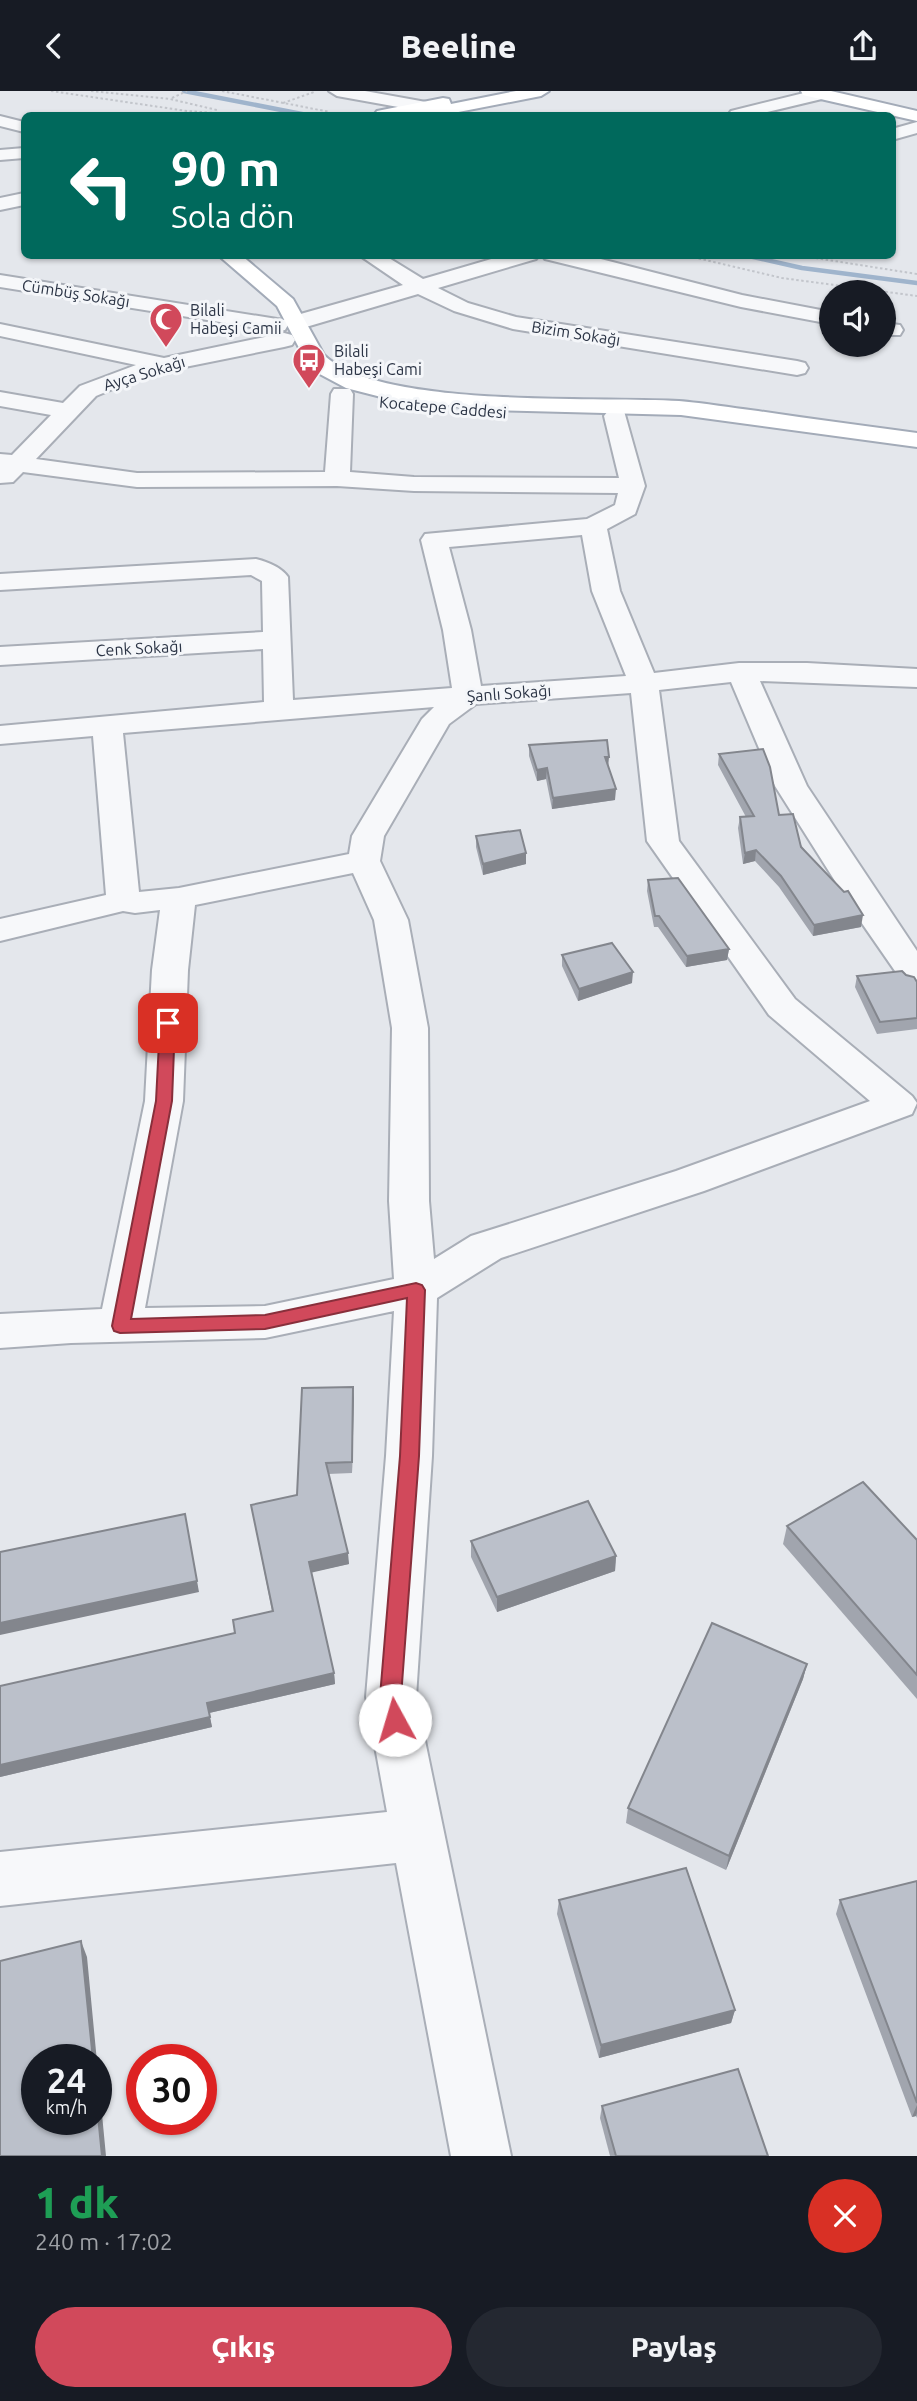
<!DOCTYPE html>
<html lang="tr">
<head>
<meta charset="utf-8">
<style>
	:root { --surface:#171b24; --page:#242831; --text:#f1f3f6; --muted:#9ea1a6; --accent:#d1495b }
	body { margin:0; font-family:Ubuntu,sans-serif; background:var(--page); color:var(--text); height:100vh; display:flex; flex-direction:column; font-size:26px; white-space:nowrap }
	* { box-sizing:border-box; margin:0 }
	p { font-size:23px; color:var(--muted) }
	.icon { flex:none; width:38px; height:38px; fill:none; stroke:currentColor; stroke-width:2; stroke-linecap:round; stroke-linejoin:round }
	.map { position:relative; height:2065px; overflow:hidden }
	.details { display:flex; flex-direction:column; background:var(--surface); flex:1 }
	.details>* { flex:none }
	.banner { position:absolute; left:21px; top:21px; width:875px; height:147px; border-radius:10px; box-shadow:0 2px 5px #0004; background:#00695c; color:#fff; overflow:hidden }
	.buttons { position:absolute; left:819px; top:189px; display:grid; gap:14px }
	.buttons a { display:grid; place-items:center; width:77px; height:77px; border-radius:50%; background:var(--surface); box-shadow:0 2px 5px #0004; font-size:35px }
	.speed { position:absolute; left:21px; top:1953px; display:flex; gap:14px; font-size:35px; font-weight:700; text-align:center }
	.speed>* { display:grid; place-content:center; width:91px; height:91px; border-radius:50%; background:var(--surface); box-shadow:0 2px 5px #0004; line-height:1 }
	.speed small { font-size:18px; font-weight:400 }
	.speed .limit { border:10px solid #d22; background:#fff; color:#111 }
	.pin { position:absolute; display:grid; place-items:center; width:60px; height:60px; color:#fff; margin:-30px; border-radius:14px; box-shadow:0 4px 10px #0006 }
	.me { position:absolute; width:77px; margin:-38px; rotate:354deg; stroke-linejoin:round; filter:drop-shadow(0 0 5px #0008) }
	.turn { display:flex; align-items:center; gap:24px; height:147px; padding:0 35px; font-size:32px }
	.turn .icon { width:91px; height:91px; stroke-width:2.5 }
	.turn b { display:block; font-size:49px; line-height:60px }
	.round { display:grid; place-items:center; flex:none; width:74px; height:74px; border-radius:37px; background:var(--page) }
	.head { display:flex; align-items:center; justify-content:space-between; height:119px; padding:0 35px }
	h1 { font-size:42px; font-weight:800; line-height:52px; color:#1e9e55 }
	.primary-button { display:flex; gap:14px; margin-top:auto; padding:14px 35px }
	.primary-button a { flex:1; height:80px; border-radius:42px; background:var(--accent); color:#fff; font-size:28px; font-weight:800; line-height:80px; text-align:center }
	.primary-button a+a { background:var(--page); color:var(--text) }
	header { display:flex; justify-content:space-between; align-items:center; height:91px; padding:0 35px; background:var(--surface); font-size:32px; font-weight:800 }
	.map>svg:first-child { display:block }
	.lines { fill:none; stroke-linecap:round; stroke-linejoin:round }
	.stream { stroke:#9fb4cc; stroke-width:4.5 }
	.minor-casing { stroke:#a9aeb7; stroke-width:4 }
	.major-casing { stroke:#a3abb8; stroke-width:4 }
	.path { stroke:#c2c5cb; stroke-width:2; stroke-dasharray:2.5 2.5; stroke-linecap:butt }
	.minor { fill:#f7f8fa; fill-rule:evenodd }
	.major { fill:#fff; fill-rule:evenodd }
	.wall { fill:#a1a5ae }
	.shaded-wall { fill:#83868d }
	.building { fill:#bbc0ca; stroke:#83868d; stroke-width:2 }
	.route { fill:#d1495b; stroke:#882f3b; stroke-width:2 }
	.labels { text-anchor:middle; stroke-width:6; stroke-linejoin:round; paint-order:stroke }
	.far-street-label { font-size:16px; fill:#2b3445; stroke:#f4f6f9 }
	.far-poi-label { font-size:16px; fill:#2b3445; stroke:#f4f6f9; text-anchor:start }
</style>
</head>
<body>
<header><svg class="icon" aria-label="back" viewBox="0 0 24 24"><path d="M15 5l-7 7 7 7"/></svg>Beeline<svg class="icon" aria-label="share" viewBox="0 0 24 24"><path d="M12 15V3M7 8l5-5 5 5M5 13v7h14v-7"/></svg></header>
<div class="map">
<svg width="917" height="2065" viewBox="0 0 917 2065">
	<rect width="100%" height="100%" fill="#e4e7ec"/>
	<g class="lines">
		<g class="stream">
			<path d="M184,0L307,24"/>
			<path d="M744,164L802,177L917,192"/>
		</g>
		<defs>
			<g id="minor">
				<path d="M329,0H365L426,11L434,16L426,21L337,5Z"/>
				<path d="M812,0H826L828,3L826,7L755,24H728L731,20Z"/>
				<path d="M0,25L24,31V41L0,35Z"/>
				<path d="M917,31V42L892,49V38Z"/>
				<path d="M24,57V67L0,69V59Z"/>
				<path d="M24,102V114L0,119V107Z"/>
				<path d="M359,164H384L423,188L505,164H539L536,168L438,197L468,212L516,226L797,270L805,272L808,277L805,282L797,284L513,238L454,220L418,203L306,236H290L287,231L290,226L403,194Z"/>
				<path d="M542,164L589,165L742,204L831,221V233L741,216L545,168Z"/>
				<path d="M0,184L277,228L285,229L288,234L285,239L277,240L0,196Z"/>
				<path d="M884,232L900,234L903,239L900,244H884Z"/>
				<path d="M0,233L164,267L284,242L292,244L295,249L292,254L284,256L165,280L137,288L96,305L36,368L137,382L325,381L331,303L334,298H350L353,303L350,381L414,386L619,387L604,325L608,320H624L645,395L635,423L607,438L620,500L654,582L739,572H807L917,578V596L760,590L807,695L917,860V896L904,893L859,828L775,695L731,591L659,599L679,750L795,908L912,1005L917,1012L912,1023L704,1100L501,1167L437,1207L432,1365L416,1606L511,2065H451L396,1772L0,1815V1761L387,1721L366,1606L386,1365L394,1220L265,1247L71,1252L0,1257V1223L102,1218L145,1010L152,879L160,819L135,822L123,820L0,850V828L106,804L93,645L0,653V635L264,611L263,558L0,574V556L263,541L262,490L251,484L0,499V483L256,468C268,471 281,476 288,486L293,609L452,597L443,539L421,449L425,443L587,428L615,414L618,402L414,400L337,395L137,396L23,381L13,391L0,392V363L12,364L51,324L0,315V301L63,312L80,295L136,274L0,245ZM582,444L592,500L626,585L481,595L471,539L449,456ZM631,602L647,750L769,924L870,1010L676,1080L471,1145L434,1168L429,1110L428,937L408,829L380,770L384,745L449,633L476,613ZM434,616L422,628L352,745L349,763L179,797L139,801L123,642ZM353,782L374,829L392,937L389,1110L394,1188L265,1215L145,1217L183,1010L188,879L195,814Z"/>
			</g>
			<g id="major">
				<path d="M516,0H549L541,5L443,24H374L377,20L443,7L449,8L451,13Z"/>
				<path d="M801,0H831L917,20V30L803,4Z"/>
				<path d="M218,164H241L293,208L324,264C379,318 598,305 679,310C705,312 732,317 758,320C811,328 864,335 917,342V356L681,324L491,319L389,308L346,297L316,281L307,272L277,215Z"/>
			</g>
		</defs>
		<use href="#minor" class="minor-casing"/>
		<use href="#major" class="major-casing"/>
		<g class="path">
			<path d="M51,0L187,20L242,24"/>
			<path d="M91,0L170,8L217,19"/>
			<path d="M222,0L330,21"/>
			<path d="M172,7L187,0"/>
			<path d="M283,12L314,1"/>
			<path d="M240,22L256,24"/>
			<path d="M684,164L782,187L917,205"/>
			<path d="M796,164L917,183"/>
		</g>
		<use href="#minor" class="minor"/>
		<use href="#major" class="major"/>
	</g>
	<g class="wall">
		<path d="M529,654L608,677L615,709L552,718L546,688L537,690L529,665Z"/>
		<path d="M719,663L779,724L861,836L813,845L779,796L755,770L743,773L738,737L740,726H746L718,674Z"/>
		<path d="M476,745L526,762V773L483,784L476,756Z"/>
		<path d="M648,789L729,858L727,869L686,876L658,836H654L647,800Z"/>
		<path d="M562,864L632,892L578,910L562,875Z"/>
		<path d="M906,884L917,891V938L877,943L855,896L857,885Z"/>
		<path d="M353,1296L352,1382L328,1383L349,1473L311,1481L334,1582L335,1593L209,1622L212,1636L0,1686V1595L235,1542L272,1520L251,1414L297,1404Z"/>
		<path d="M787,1435L917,1449V1608L783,1453Z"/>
		<path d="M471,1450L616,1465L615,1480L497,1521L471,1466Z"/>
		<path d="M807,1573L803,1588L726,1779L626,1732L628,1717Z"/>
		<path d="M917,1790V2027L916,2025L912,2026L836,1823L840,1809Z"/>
		<path d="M559,1809L735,1919L731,1932L599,1967L557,1823Z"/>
		<path d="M602,2015L768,2065H610L600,2027Z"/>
	</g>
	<g class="shaded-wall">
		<path d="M605,666H609L608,677Z"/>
		<path d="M547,677L546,688L537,690V679Z"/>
		<path d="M616,698L615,709L552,718L553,707Z"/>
		<path d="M756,759L755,770L743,773L745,762Z"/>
		<path d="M526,762V773L483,784V773Z"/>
		<path d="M863,824L861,836L813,845L814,834Z"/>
		<path d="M729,858L727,869L686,876L687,865Z"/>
		<path d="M633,881L632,892L578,910L579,898Z"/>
		<path d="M353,1296L354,1307L352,1382V1371Z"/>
		<path d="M348,1462L349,1473L310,1482L309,1471Z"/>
		<path d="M616,1465L615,1480L497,1521V1506Z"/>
		<path d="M197,1490L199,1501L0,1544V1532Z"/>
		<path d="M807,1573L803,1588L726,1779L729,1765Z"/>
		<path d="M334,1582L335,1593L209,1622L207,1612Z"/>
		<path d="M210,1626L212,1636L0,1686V1674Z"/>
		<path d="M81,1850L87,1866L106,2065H102L96,2005V1969H93Z"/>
		<path d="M735,1919L731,1932L599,1967L601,1954Z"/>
		<path d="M917,2014V2022L916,2025L912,2026Z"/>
	</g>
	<g class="building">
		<path d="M607,649L609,666H605L616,698L553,707L547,677L537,679L529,654Z"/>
		<path d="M763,658L770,676L779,724L793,723L801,756L844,801L848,800L863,824L814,834L781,785L756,759L745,762L740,726L754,725L719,663Z"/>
		<path d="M520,739L526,762L483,773L476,745Z"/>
		<path d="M678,787L729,858L687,865L659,825H655L648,789Z"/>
		<path d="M612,852L633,881L579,898L562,864Z"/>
		<path d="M902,880L906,884L914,886L917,891V927L880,931L857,885Z"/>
		<path d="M353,1296L352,1371L326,1372L348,1462L309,1471L334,1582L207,1612L210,1626L0,1674V1595L235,1542L233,1529L273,1520L251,1414L297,1404L302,1297Z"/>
		<path d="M863,1391L917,1449V1584L787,1435Z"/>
		<path d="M588,1410L616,1465L497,1506L471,1450Z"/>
		<path d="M185,1423L197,1490L0,1532V1461Z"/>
		<path d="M712,1532L807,1573L729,1765L628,1717Z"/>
		<path d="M686,1777L735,1919L601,1954L559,1809Z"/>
		<path d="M917,1790V2012L840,1809Z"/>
		<path d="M81,1850L93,1969H37V2028H96V2005L102,2065H0V1870Z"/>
		<path d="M738,1978L768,2065H616L602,2015Z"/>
	</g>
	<path class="route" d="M168,927L175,932L172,1010L131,1228L265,1224L416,1192L422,1194L425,1199L419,1365L401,1606L406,1629L403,1636L395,1639L388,1636L380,1606L400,1365L407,1207L265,1238L120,1242L114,1240L112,1235L156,1010L160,932Z"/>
	<defs>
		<symbol id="mosque-pin" viewBox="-11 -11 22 30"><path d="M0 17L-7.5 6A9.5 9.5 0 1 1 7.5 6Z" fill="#d1495b" stroke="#f4f6f9"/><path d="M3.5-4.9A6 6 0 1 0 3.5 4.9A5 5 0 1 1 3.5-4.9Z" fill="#fff"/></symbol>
		<symbol id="bus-pin" viewBox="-11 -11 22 30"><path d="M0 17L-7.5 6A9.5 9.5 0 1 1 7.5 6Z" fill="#d1495b" stroke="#f4f6f9"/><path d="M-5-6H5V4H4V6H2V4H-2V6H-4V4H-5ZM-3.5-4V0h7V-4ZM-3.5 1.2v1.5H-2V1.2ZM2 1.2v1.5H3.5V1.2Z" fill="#fff"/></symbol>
	</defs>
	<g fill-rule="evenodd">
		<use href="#mosque-pin" x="147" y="209" width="38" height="52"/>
		<use href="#bus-pin" x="290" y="250" width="38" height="52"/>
	</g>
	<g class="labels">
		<g class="far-street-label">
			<text transform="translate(76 202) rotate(9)" y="6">Cümbüş Sokağı</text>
			<text transform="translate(576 242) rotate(9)" y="6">Bizim Sokağı</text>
			<text transform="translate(144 282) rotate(-17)" y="6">Ayça Sokağı</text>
			<text transform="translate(443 316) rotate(5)" y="6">Kocatepe Caddesi</text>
			<text transform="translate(139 557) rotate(-3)" y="6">Cenk Sokağı</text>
			<text transform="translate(509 602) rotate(-4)" y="6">Şanlı Sokağı</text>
		</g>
		<g class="far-poi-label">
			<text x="190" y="225">Bilali<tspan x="190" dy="18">Habeşi Camii</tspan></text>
			<text x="334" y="266">Bilali<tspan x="334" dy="18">Habeşi Cami</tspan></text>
		</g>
	</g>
</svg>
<div class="buttons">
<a><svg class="icon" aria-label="sound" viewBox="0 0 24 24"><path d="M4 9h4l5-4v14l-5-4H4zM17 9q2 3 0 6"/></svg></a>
</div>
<div class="speed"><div>24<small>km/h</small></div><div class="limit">30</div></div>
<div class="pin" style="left:168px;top:932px;background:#d93025"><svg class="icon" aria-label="arrive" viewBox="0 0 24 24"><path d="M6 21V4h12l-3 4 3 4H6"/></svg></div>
<svg class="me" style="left:395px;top:1629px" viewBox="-20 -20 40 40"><circle r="19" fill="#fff"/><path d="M0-13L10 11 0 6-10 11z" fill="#d1495b"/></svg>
<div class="banner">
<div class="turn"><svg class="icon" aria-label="left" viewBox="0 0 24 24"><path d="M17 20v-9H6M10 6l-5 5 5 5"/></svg><div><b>90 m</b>Sola dön</div></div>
</div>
</div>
<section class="details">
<div class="head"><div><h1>1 dk</h1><p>240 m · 17:02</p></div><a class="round" style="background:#d93025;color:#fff"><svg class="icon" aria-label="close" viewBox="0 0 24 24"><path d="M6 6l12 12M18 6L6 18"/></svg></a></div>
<div class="primary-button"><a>Çıkış</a><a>Paylaş</a></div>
</section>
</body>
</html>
